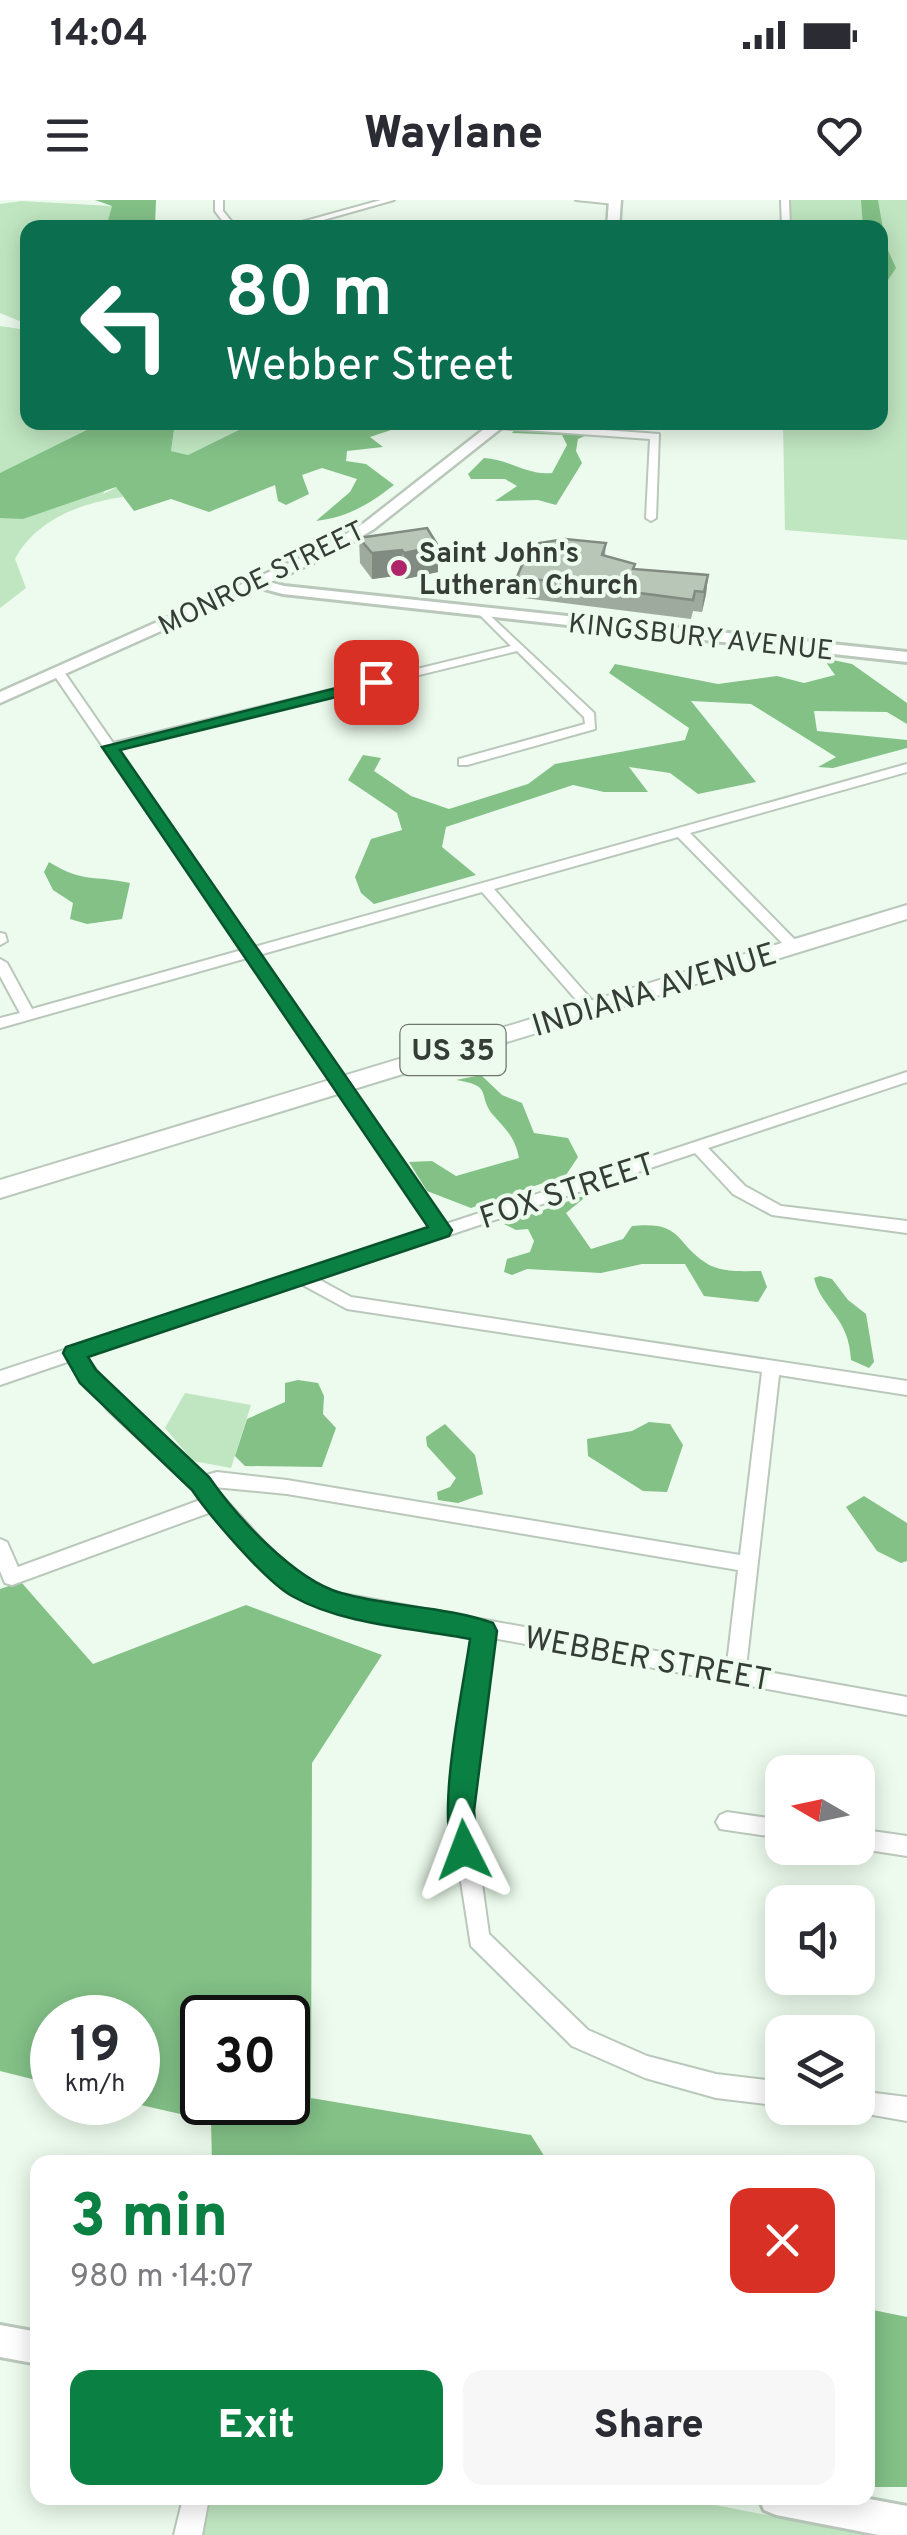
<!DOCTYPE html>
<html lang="en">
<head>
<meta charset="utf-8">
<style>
	:root { --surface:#fff; --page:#f7f7f7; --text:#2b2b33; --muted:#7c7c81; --accent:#0b8043 }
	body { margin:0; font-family:Overpass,sans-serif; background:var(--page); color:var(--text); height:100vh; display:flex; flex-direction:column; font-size:38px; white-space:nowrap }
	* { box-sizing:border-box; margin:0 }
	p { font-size:32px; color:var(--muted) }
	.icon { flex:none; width:55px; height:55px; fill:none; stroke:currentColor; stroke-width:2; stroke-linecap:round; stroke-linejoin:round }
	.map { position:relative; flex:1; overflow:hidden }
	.drawer { position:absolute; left:30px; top:1955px; width:845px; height:350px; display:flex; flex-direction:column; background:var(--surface); border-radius:20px; box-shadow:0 5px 25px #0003 }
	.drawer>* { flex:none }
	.hud { position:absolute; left:20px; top:20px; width:868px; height:210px; border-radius:20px; box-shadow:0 5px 25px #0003; background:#0b6e4f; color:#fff; overflow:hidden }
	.needle { width:65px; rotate:279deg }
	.fabs { position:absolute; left:765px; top:1555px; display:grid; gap:20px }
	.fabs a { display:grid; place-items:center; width:110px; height:110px; border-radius:20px; background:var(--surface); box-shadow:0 5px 25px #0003; font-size:50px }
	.speed { position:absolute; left:30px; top:1795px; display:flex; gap:20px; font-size:50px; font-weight:700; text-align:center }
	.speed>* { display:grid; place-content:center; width:130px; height:130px; border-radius:50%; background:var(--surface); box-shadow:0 5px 25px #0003; line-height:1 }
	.speed small { font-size:25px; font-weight:400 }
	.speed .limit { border:5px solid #111; border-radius:15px; background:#fff; color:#111 }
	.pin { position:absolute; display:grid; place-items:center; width:85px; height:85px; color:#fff; margin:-42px; border-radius:20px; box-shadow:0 5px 15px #0006 }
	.me { position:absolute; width:110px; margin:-55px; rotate:357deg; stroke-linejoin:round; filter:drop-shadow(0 0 8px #0008) }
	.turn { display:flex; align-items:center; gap:35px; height:210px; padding:0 40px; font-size:45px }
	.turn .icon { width:130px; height:130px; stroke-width:2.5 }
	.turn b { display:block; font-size:70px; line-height:85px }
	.round { display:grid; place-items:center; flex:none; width:105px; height:105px; border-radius:20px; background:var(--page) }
	.headline { display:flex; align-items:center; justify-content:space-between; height:170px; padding:0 40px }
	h1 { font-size:60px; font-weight:800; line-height:75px; color:var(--accent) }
	.action { display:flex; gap:20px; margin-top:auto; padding:20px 40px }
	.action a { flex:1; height:115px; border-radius:20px; background:var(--accent); color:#fff; font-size:40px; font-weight:800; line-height:115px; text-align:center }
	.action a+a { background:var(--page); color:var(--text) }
	.status { display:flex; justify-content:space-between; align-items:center; height:70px; padding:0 50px; background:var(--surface); direction:ltr }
	.status svg { height:28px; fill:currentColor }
	header { display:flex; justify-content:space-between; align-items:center; height:130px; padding:0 40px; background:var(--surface); font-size:45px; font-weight:800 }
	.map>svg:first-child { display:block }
	.green { fill:#c0e6c1 }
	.forest { fill:#83c187; fill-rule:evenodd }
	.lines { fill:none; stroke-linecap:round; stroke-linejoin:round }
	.minor-casing { stroke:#bac8bb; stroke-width:4 }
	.tertiary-casing { stroke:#bac8bb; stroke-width:6 }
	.secondary-casing { stroke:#bac8bb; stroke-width:5 }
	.primary-casing { stroke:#bac8bb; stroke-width:4 }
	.minor { fill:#fff; fill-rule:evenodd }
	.tertiary { fill:#fff; fill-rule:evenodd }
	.secondary { fill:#fff; fill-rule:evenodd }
	.primary { fill:#fff; fill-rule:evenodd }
	.wall { fill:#9eaa9e }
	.shaded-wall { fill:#818b81 }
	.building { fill:#b8c6b8; stroke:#818b81; stroke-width:2.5 }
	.route { fill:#0b8043; stroke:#07532c; stroke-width:2.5 }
	.poi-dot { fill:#ae2669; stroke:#ecfbed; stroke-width:4 }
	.labels { text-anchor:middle; stroke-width:8; stroke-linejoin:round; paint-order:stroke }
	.far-poi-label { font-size:28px; font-weight:bold; fill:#363c36; stroke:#ecfbed; text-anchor:start }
	.far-street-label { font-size:28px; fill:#363c36; stroke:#ecfbed }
	.shield { fill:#ecfbed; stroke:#6d756d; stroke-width:2.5 }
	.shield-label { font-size:30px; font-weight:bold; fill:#363c36 }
	.street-label { font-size:32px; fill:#363c36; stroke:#ecfbed }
</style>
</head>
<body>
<div class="status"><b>14:04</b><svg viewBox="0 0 49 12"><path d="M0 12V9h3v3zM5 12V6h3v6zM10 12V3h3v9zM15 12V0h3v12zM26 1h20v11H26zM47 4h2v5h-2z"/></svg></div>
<header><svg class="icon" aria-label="menu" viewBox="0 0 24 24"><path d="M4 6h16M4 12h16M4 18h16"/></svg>Waylane<svg class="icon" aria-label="heart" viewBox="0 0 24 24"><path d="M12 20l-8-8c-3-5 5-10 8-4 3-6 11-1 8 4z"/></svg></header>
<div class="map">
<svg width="907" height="2335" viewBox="0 0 907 2335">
	<rect width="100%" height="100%" fill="#ecfbed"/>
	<g class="green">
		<path d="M790,0H907V340L785,330L783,223L880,222V28L791,27Z"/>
		<path d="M21,1L112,6L106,27L28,28L27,124L0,113V4Z"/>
		<path d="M0,126L27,130L28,222L146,223L103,294L117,287L123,297C79,303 35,321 15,359L26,388L0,408Z"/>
		<path d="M175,223H253L188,255L171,251Z"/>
		<path d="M185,1193L251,1205L231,1268L193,1261L165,1228Z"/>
		<path d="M210,2298H679L871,2335H201Z"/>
	</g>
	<g class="forest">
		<path d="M95,0H156L155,26L166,27H106L112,6Z"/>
		<path d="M861,0H878L886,46L896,68L880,92V28L863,27Z"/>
		<path d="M103,222L175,223L171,251L188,255L253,223H412L370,237L383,247L347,251L346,261L366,264L394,285C368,305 348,317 316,321L350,292L357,279L322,268L302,275L309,294L286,305L278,301L275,285L209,312L171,299L134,311L116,287L23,319L0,318V273Z"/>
		<path d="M515,229L594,232L578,239L576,251L582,263L556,305L538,300L495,301L517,286L505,279H471L468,274L484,258C508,259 529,276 552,273L567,245L562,235L512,233Z"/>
		<path d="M823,458L852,464L907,503V524L887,512L814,511L817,531L907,540V548L833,568L818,567L836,557L751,504L691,501L756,582L698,594L670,573L629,567L648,592H604L573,585L446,627L442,647L476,675L374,704L361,693L355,677L371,639L402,630L397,613L348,580L363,555L381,558L374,571L411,596L449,609L528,584L555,564L685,540L689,528L609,473L615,464L718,484L777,476L804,483L835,475Z"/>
		<path d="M49,662C82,683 94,675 130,683L122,719L87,724L70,719L73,703L53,690L44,672Z"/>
		<path d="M481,875L502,895L522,903L534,933L568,938L578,957L566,975L471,1008L427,991L409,962L432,961L456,976L519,958C515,937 507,931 494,916C476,895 495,886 456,880Z"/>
		<path d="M589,994L566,1013L591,1049L623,1039L632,1026C683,1021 674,1042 706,1063C721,1073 744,1071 761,1071L767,1087L758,1102L704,1096L685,1064H642L601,1073L527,1069L512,1075L504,1072L507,1059L530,1052L534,1041L528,1029L516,1030L504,1024Z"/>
		<path d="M820,1076L832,1079L848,1100L866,1114L874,1162L869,1168L851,1160C849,1116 822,1110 814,1078Z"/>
		<path d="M298,1180L318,1183L324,1196L323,1214L336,1228L322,1267L245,1266L235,1256L247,1219L285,1202V1183Z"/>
		<path d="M649,1222L670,1224L683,1245L667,1292L643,1291L588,1256L587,1239L632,1231Z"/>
		<path d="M445,1224L475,1255L483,1294L458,1303L438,1300L437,1292L450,1287L456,1278L427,1246L426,1237Z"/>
		<path d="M864,1296L907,1323V1361L901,1363L877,1351L846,1307Z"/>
		<path d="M21,1382L93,1464L246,1405L382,1455L312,1563L311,1898L531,1935L548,1962H212L211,1921L132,1903L138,1902V1818H52V1884L0,1871V1389ZM202,1818H288V1902H202Z"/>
		<path d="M868,2109L907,2117V2287H868Z"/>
	</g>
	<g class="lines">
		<defs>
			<g id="minor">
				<path d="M215,0H223V11L237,28H228L215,11Z"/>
				<path d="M381,0H394L295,28H280Z"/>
				<path d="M576,0H617L619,2L615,4Z"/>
				<path d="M781,0H789L790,28H782Z"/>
				<path d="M496,222L659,234L656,318L651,321L646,318L650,239L498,228L493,225Z"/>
				<path d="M484,410L594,513L595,529L467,565H459V559L585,524L584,517L517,451L117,549L254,747L907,564V572L690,633L799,744V750H789L678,637L494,689L596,805V811H586L482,692L259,755L446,1024L907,872V882L708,948L745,986L781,1006L907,1021V1033L772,1015L733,994L695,953L318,1079L351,1097L907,1181V1195L779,1175L746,1468L907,1497V1515L493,1438L472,1611L489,1734L588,1830L647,1856L716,1874L782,1882V1906L716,1898L645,1878L572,1846L471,1746L450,1611L474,1434L310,1403L275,1378L214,1311L12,1385L5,1383L0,1371V1339L7,1342L18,1367L203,1299L108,1210L70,1161L0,1185V1171L432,1029L247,758L0,828V818L20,813L0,776V759L7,763L32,809L242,750L52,472L62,469L113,543L511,446L480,415V411ZM301,1084L347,1109L762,1172L740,1355L287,1280L217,1272L203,1276L120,1200L85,1156ZM214,1287L287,1294L738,1370L727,1464L321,1390L274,1353Z"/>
				<path d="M0,733L5,734L7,741L0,745Z"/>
				<path d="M727,1612L782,1620V1638L720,1629L716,1622L720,1615Z"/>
				<path d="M858,1629L907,1636V1656L855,1648H858Z"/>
				<path d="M858,1891L907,1897V1921L850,1911L848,1908H858Z"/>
				<path d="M183,2298H209L202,2335H174Z"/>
			</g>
			<g id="tertiary">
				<path d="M258,379L284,386L907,452V462L283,394L253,386V380Z"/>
				<path d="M0,2125L38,2132V2164L0,2157Z"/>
				<path d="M759,2298H864L907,2306V2335H879L776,2315L764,2310Z"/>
			</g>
			<g id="secondary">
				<path d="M609,0H621L619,28H607Z"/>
				<path d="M493,222H509L374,329L331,355L0,503V492L321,349L364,323Z"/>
			</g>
			<path id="primary" d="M907,705V719L0,998V980Z"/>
		</defs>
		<use href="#minor" class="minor-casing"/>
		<use href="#tertiary" class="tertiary-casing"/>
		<use href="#secondary" class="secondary-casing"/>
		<use href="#primary" class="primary-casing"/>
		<use href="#minor" class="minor"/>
		<use href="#tertiary" class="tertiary"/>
		<use href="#secondary" class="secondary"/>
		<use href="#primary" class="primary"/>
	</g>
	<g class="wall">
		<path d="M359,338L438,346V372L405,379L403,375L372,379L360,363Z"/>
		<path d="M606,343L605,356L635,364L634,370L708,375L706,394L702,412L693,411L691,419L516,397L517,377L533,359Z"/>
	</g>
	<g class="shaded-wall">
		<path d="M438,346V372L405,379L404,353Z"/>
		<path d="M402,350L403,375L372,379V353Z"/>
		<path d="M708,375L706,394L702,412L704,392Z"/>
	</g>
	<g class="building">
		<path d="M427,328L438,346L404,353L402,350L372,353L359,338Z"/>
		<path d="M565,339L606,343L602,355L635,364L633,369L708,375L704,392L695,391L693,400L517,377L525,358L533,359L539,343Z"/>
	</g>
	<path class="route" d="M376,478L381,479V486L120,550L452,1030L449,1036L88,1157L96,1170L209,1277C236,1316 294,1380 341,1393C390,1407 445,1406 493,1423L497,1431L474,1611L478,1650L474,1659L464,1663L455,1659C435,1615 463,1490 470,1439C413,1428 343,1425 292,1396C266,1382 209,1315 192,1290L80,1183L63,1153L66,1147L428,1027L102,547Z"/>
	<circle class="poi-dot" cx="399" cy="368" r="10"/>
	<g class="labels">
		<g class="far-poi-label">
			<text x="419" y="362">Saint John's<tspan x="419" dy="32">Lutheran Church</tspan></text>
		</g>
		<g class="far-street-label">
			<text transform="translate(261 377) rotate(-26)" y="10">MONROE STREET</text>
			<text transform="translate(701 436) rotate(6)" y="10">KINGSBURY AVENUE</text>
		</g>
		<rect class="shield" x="400.5" y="825" width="105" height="50" rx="8"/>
		<g class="shield-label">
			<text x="453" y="860">US 35</text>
		</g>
		<g class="street-label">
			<text transform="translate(654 789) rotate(-17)" y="11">INDIANA AVENUE</text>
			<text transform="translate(567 990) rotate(-18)" y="11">FOX STREET</text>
			<text transform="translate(648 1458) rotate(10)" y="11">WEBBER STREET</text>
		</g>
	</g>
</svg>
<div class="fabs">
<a><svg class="needle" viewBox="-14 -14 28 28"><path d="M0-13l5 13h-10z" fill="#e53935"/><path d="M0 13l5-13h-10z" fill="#7c7c81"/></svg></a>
<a><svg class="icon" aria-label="sound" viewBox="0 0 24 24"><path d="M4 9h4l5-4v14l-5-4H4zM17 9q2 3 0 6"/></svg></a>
<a><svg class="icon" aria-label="layers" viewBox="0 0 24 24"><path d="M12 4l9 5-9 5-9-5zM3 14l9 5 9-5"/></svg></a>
</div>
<div class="speed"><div>19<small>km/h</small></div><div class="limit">30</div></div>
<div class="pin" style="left:376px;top:482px;background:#d93025"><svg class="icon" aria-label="arrive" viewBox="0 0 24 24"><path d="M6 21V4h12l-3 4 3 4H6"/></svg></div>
<svg class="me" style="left:464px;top:1650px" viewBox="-20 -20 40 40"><path d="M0-17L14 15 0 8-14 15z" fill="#0b8043" stroke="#fff" stroke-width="4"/></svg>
<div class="hud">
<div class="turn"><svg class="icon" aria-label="left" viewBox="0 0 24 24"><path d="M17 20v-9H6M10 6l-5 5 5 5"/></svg><div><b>80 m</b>Webber Street</div></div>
</div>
<section class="drawer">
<div class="headline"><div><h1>3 min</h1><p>980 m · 14:07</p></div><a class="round" style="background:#d93025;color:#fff"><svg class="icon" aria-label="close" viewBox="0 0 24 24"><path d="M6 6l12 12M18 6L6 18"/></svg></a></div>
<div class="action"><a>Exit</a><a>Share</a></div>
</section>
</div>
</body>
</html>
